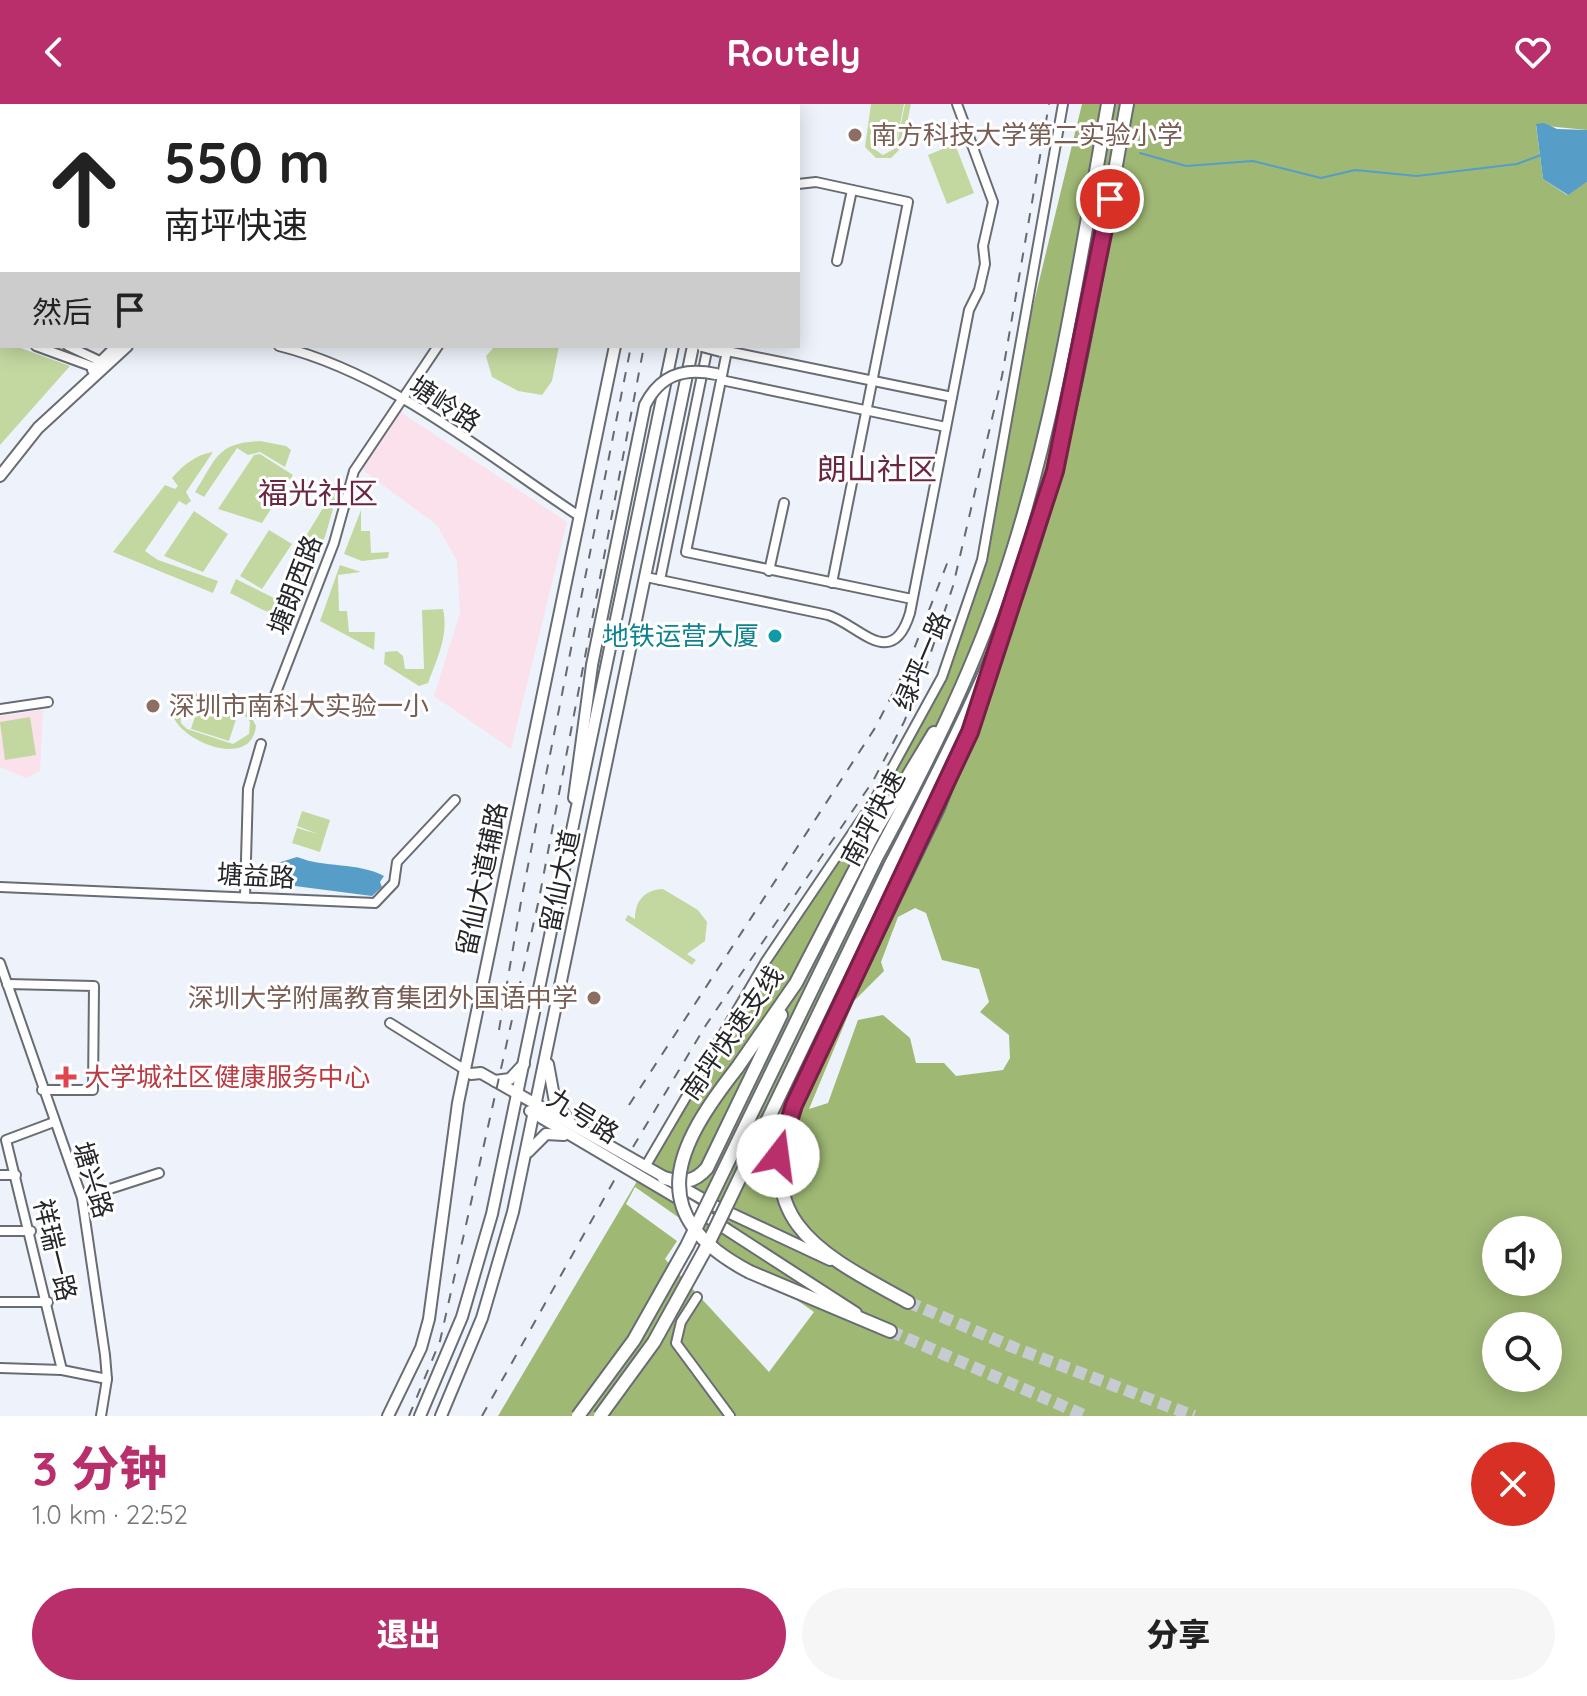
<!DOCTYPE html>
<html lang="zh">
<head>
<meta charset="utf-8">
<style>
	:root { --surface:#fff; --page:#f6f6f6; --text:#222; --muted:#767676; --accent:#b82f6c }
	body { margin:0; font-family:Quicksand,"Noto Sans SC",sans-serif; background:var(--page); color:var(--text); height:100vh; display:flex; flex-direction:column; font-size:30px; white-space:nowrap }
	* { box-sizing:border-box; margin:0 }
	p { font-size:26px; color:var(--muted) }
	.icon { flex:none; width:44px; height:44px; fill:none; stroke:currentColor; stroke-width:2; stroke-linecap:round; stroke-linejoin:round }
	.map { position:relative; height:1312px; overflow:hidden }
	.sheet { display:flex; flex-direction:column; background:var(--surface); flex:1 }
	.sheet>* { flex:none }
	.banner { position:absolute; left:0px; top:0px; width:800px; height:244px; box-shadow:0 4px 20px #0003; background:#fff; color:var(--text); overflow:hidden }
	.tools { position:absolute; left:1482px; top:1112px; display:grid; gap:16px }
	.tools a { display:grid; place-items:center; width:80px; height:80px; border-radius:50%; background:var(--surface); box-shadow:0 4px 20px #0003; font-size:40px }
	.pin { position:absolute; display:grid; place-items:center; width:68px; height:68px; color:#fff; margin:-34px; border:4px solid #fff; border-radius:50%; box-shadow:0 2px 8px #0007 }
	.me { position:absolute; width:88px; margin:-44px; rotate:15deg; stroke-linejoin:round; filter:drop-shadow(0 0 6px #0008) }
	.turn { display:flex; align-items:center; gap:28px; height:168px; padding:0 32px; font-size:36px }
	.turn .icon { width:104px; height:104px; stroke-width:2.5 }
	.turn b { display:block; font-size:56px; line-height:68px }
	.then { display:flex; align-items:center; height:76px; padding:0 32px; background:#0003; gap:16px; font-size:30px }
	.round { display:grid; place-items:center; flex:none; width:84px; height:84px; border-radius:42px; background:var(--page) }
	.headline { display:flex; align-items:center; justify-content:space-between; height:136px; padding:0 32px }
	h1 { font-size:48px; font-weight:800; line-height:60px; color:var(--accent) }
	.primary-button { display:flex; gap:16px; margin-top:auto; padding:16px 32px }
	.primary-button a { flex:1; height:92px; border-radius:48px; background:var(--accent); color:#fff; font-size:32px; font-weight:800; line-height:92px; text-align:center }
	.primary-button a+a { background:var(--page); color:var(--text) }
	header { display:flex; justify-content:space-between; align-items:center; height:104px; padding:0 32px; background:var(--accent); color:#fff; font-size:36px; font-weight:800 }
	.map>svg:first-child { display:block }
	.commercial { fill:#fae1eb }
	.green { fill:#c3d8a1; fill-rule:evenodd }
	.forest { fill:#9fb874; fill-rule:evenodd }
	.water { fill:#569dc8 }
	.lines { fill:none; stroke-linecap:round; stroke-linejoin:round }
	.stream { stroke:#569dc8; stroke-width:2 }
	.highway-tunnel { stroke:#c6cad1; stroke-width:12; stroke-dasharray:12 6; stroke-linecap:butt }
	.minor-casing { stroke:#686c73; stroke-width:12 }
	.major-casing { stroke:#686c73; stroke-width:14 }
	.highway-casing { stroke:#686c73; stroke-width:16 }
	.minor { stroke:#fff; stroke-width:8 }
	.major { stroke:#fff; stroke-width:10 }
	.highway { stroke:#fff; stroke-width:12 }
	.rail { stroke:#67696e; stroke-width:2; stroke-dasharray:10 10; stroke-linecap:butt }
	.major-bridge-casing { stroke:#686c73; stroke-width:14; stroke-linecap:butt }
	.highway-bridge-casing { stroke:#686c73; stroke-width:16; stroke-linecap:butt }
	.major-bridge { stroke:#fff; stroke-width:10 }
	.highway-bridge { stroke:#fff; stroke-width:12 }
	.route-casing { stroke:#781f46; stroke-width:20 }
	.route { stroke:#b82f6c; stroke-width:14 }
	.education-dot { fill:#8d6e63; stroke:#fff; stroke-width:3 }
	.culture-dot { fill:#0f9aa8; stroke:#fff; stroke-width:3 }
	.health-dot { fill:#e0444e; stroke:#fff; stroke-width:3 }
	.labels { text-anchor:middle; stroke-width:6; stroke-linejoin:round; paint-order:stroke }
	.education-label { font-size:26px; fill:#785e54; stroke:#fff; text-anchor:start }
	.street-label { font-size:26px; fill:#252629; stroke:#fff }
	.culture-label { font-size:26px; fill:#0d838f; stroke:#fff; text-anchor:end }
	.health-label { font-size:26px; fill:#be3a42; stroke:#fff; text-anchor:start }
	.quarter-label { font-size:30px; fill:#6a2742; stroke:#fff }
</style>
</head>
<body>
<header><svg class="icon" aria-label="back" viewBox="0 0 24 24"><path d="M15 5l-7 7 7 7"/></svg>Routely<svg class="icon" aria-label="heart" viewBox="0 0 24 24"><path d="M12 20l-8-8c-3-5 5-10 8-4 3-6 11-1 8 4z"/></svg></header>
<div class="map">
<svg width="1587" height="1312" viewBox="0 0 1587 1312">
	<rect width="100%" height="100%" fill="#eef3fb"/>
	<g class="commercial">
		<path d="M399,307L567,418L511,645L434,592L460,509L457,457L437,421L361,365Z"/>
		<path d="M43,606L40,667L26,674L0,663V612Z"/>
	</g>
	<g class="green">
		<path d="M871,0H904L897,36L870,31L871,43L883,51L896,44L905,0H911L902,43L891,54H876L865,43Z"/>
		<path d="M955,40L974,89L947,100L928,51Z"/>
		<path d="M0,237L2,242H15L70,262L0,341Z"/>
		<path d="M495,242H559L552,277L542,291L518,287L492,273L486,252Z"/>
		<path d="M260,337L286,342L291,346L285,363L260,348L248,351L237,344L204,393L195,388C217,354 216,339 260,337Z"/>
		<path d="M213,348L186,388L191,397L186,401L179,397L145,447L158,456L218,477L213,489L113,448L165,381L175,385L178,382L172,374C183,361 197,350 213,348Z"/>
		<path d="M260,350L293,371L262,419L218,405L254,351Z"/>
		<path d="M342,373L325,433L321,439L306,432Z"/>
		<path d="M361,406V427H370L371,449L389,448L388,454L362,457L344,450Z"/>
		<path d="M194,407L228,430L203,468L164,452Z"/>
		<path d="M269,426L292,440L262,485L240,472Z"/>
		<path d="M309,447L316,451C317,464 311,475 306,487C289,530 261,503 230,489L236,475L278,496Z"/>
		<path d="M340,461L361,468L338,471L339,507H347L349,528H375L374,546L320,517Z"/>
		<path d="M443,505C449,531 437,555 428,579L419,582L384,560L385,548L397,547L403,552L405,565H424L422,506Z"/>
		<path d="M192,588L248,606L256,622C250,681 125,610 192,588ZM189,595C206,592 242,603 250,618L249,630L233,640L187,625L181,619L180,607Z"/>
		<path d="M200,596L238,609L229,637L191,625Z"/>
		<path d="M30,613L36,651L5,656L0,618Z"/>
		<path d="M302,707L330,716L320,748L292,739L297,724L318,730L297,722Z"/>
		<path d="M663,785L698,806L707,818L705,837L687,850L696,856L692,861L625,816L628,811L635,815C635,797 644,786 663,785Z"/>
	</g>
	<path class="forest" d="M1082,0H1587V26L1536,21L1543,75L1567,91L1587,78V1312H498L701,969L928,605L985,456L1019,260ZM915,804L926,809L942,856L979,865L989,898L980,908L1009,931L1010,954L1003,966L956,972L944,959H916L910,934L883,911L858,916L828,999L809,1005L854,897L884,867L881,858L898,813ZM635,1083L814,1208L769,1268L665,1155L677,1137L626,1100ZM1496,1126H1548V1178H1496ZM1496,1222H1548V1274H1496Z"/>
	<g class="water">
		<path d="M1544,19L1557,25L1587,26V78L1568,91L1543,75L1536,20Z"/>
		<path d="M297,753C325,764 357,758 384,772L380,778L382,783L372,792L264,778L268,762Z"/>
	</g>
	<g class="lines">
		<path class="stream" d="M1140,49L1186,62L1253,57L1321,74L1355,66L1417,72L1517,60L1541,51"/>
		<g class="highway-tunnel">
			<path d="M908,1198L1015,1244L1194,1312"/>
			<path d="M890,1227L1086,1312"/>
		</g>
		<defs>
			<g id="minor">
				<path d="M518,0L519,2"/>
				<path d="M54,2L55,0"/>
				<path d="M202,2V0"/>
				<path d="M585,2V0"/>
				<path d="M758,2V0"/>
				<path d="M798,80L816,78L908,98L832,479"/>
				<path d="M0,157H2"/>
				<path d="M837,157L852,86"/>
				<path d="M0,218H2"/>
				<path d="M0,229L2,230"/>
				<path d="M36,242L99,265"/>
				<path d="M68,242L104,259"/>
				<path d="M279,242C390,270 485,350 579,412"/>
				<path d="M728,242L686,448L912,495"/>
				<path d="M727,247L952,293"/>
				<path d="M721,276L946,323"/>
				<path d="M769,467L784,399"/>
				<path d="M646,473L828,511C859,521 892,568 910,509L969,206L979,186L985,160L983,142L993,98L957,0"/>
				<path d="M660,476L708,242"/>
				<path d="M272,599L334,439L354,367L438,242"/>
				<path d="M0,605L48,598"/>
				<path d="M0,783L375,799L394,779L397,758L455,696"/>
				<path d="M245,791L248,685L261,640"/>
				<path d="M0,859L82,1094L105,1251L107,1275L101,1312"/>
				<path d="M7,880L94,882L93,986H42"/>
				<path d="M390,919L467,967"/>
				<path d="M54,1018L6,1036L62,1266"/>
				<path d="M645,1063L766,857L874,697L942,573L982,456L1063,0"/>
				<path d="M0,1071H16"/>
				<path d="M82,1094L159,1069"/>
				<path d="M0,1127H31"/>
				<path d="M697,1193L681,1218L676,1239L730,1312"/>
				<path d="M0,1198H48"/>
				<path d="M0,1264L62,1266L107,1275"/>
			</g>
			<g id="major">
				<path d="M266,0L268,2"/>
				<path d="M288,2L290,0"/>
				<path d="M298,2L300,0"/>
				<path d="M664,2L665,0"/>
				<path d="M705,2V0"/>
				<path d="M723,2V0"/>
				<path d="M743,2L744,0"/>
				<path d="M93,266L117,242"/>
				<path d="M0,372L38,324L127,242"/>
				<path d="M574,694L592,561"/>
				<path d="M548,960L555,998L570,1018"/>
				<path d="M471,970L481,969L717,1103L830,1156"/>
				<path d="M495,977L510,975L524,960"/>
				<path d="M530,1007L689,1101L856,1209"/>
				<path d="M528,1048L546,1030L564,1031"/>
				<path d="M388,1312L421,1244L429,1215L458,999L615,242"/>
				<path d="M420,1312L462,1213L492,1110L673,242"/>
				<path d="M441,1312L482,1214L513,1108L693,242"/>
			</g>
			<g id="highway">
				<path d="M875,756C923,667 969,577 1002,480C1055,325 1079,161 1108,0"/>
				<path d="M889,764C938,669 988,574 1023,473C1075,320 1098,158 1127,0"/>
				<path d="M737,964L796,879L875,727L934,629"/>
				<path d="M664,1074C683,1079 694,1079 707,1064L781,911"/>
				<path d="M750,1168L890,1227"/>
				<path d="M908,1198C817,1148 750,1117 794,1001L938,704L982,593"/>
			</g>
		</defs>
		<use href="#minor" class="minor-casing"/>
		<use href="#major" class="major-casing"/>
		<use href="#highway" class="highway-casing"/>
		<use href="#minor" class="minor"/>
		<use href="#major" class="major"/>
		<use href="#highway" class="highway"/>
		<g class="rail">
			<path d="M693,2V0"/>
			<path d="M499,926L522,792L631,242"/>
			<path d="M629,1001L875,624L909,558L948,457"/>
			<path d="M633,1043L706,921L873,677L904,618L924,569L953,482L1002,272L1049,0"/>
			<path d="M409,1312L440,1237L539,795L644,242"/>
			<path d="M482,1312L616,1073"/>
		</g>
		<defs>
			<g id="major-bridge">
				<path d="M702,242L721,247"/>
				<path d="M592,561L645,301C660,271 684,263 716,270"/>
			</g>
			<g id="highway-bridge">
				<path d="M737,964C676,1042 640,1111 750,1168"/>
				<path d="M578,1312L634,1236L687,1142L875,756"/>
				<path d="M600,1312L654,1238L706,1144L889,764"/>
			</g>
		</defs>
		<use href="#major-bridge" class="major-bridge-casing"/>
		<use href="#highway-bridge" class="highway-bridge-casing"/>
		<use href="#major-bridge" class="major-bridge"/>
		<use href="#highway-bridge" class="highway-bridge"/>
	</g>
	<g class="lines">
		<defs>
			<path id="route" d="M778,1052L794,1001L970,628L1055,367L1110,95"/>
		</defs>
		<use href="#route" class="route-casing"/>
		<use href="#route" class="route"/>
	</g>
	<g class="education-dot">
		<circle cx="855" cy="31" r="8"/>
		<circle cx="153" cy="602" r="8"/>
		<circle cx="594" cy="894" r="8"/>
	</g>
	<circle class="culture-dot" cx="775" cy="532" r="8"/>
	<path class="health-dot" d="M62 961h8v8h8v8h-8v8h-8v-8h-8v-8h8z"/>
	<g class="labels">
		<g class="education-label">
			<text x="871" y="40">南方科技大学第二实验小学</text>
			<text x="169" y="611">深圳市南科大实验一小</text>
			<text x="578" y="903" text-anchor="end">深圳大学附属教育集团外国语中学</text>
		</g>
		<g class="street-label">
			<text transform="translate(445 300) rotate(33)" y="9">塘岭路</text>
			<text transform="translate(295 481) rotate(-69)" y="9">塘朗西路</text>
			<text transform="translate(922 557) rotate(-67)" y="9">绿坪一路</text>
			<text transform="translate(873 714) rotate(-62)" y="9">南坪快速</text>
			<text transform="translate(256 772) rotate(3)" y="9">塘益路</text>
			<text transform="translate(482 775) rotate(-78)" y="9">留仙大道辅路</text>
			<text transform="translate(560 777) rotate(-78)" y="9">留仙大道</text>
			<text transform="translate(732 929) rotate(-55)" y="9">南坪快速支线</text>
			<text transform="translate(583 1012) rotate(32)" y="9">九号路</text>
			<text transform="translate(93 1076) rotate(73)" y="9">塘兴路</text>
			<text transform="translate(55 1146) rotate(76)" y="9">祥瑞一路</text>
		</g>
		<g class="culture-label">
			<text x="759" y="541">地铁运营大厦</text>
		</g>
		<g class="health-label">
			<text x="84" y="982">大学城社区健康服务中心</text>
		</g>
		<g class="quarter-label">
			<text x="877" y="376">朗山社区</text>
			<text x="318" y="400">福光社区</text>
		</g>
	</g>
</svg>
<div class="tools">
<a><svg class="icon" aria-label="sound" viewBox="0 0 24 24"><path d="M4 9h4l5-4v14l-5-4H4zM17 9q2 3 0 6"/></svg></a>
<a><svg class="icon" aria-label="search" viewBox="0 0 24 24"><circle cx="10" cy="10" r="6"/><path d="M15 15l6 6"/></svg></a>
</div>
<div class="pin" style="left:1110px;top:95px;background:#d93025"><svg class="icon" aria-label="arrive" viewBox="0 0 24 24"><path d="M6 21V4h12l-3 4 3 4H6"/></svg></div>
<svg class="me" style="left:778px;top:1052px" viewBox="-20 -20 40 40"><circle r="19" fill="#fff"/><path d="M0-13L10 11 0 6-10 11z" fill="#b82f6c"/></svg>
<div class="banner">
<div class="turn"><svg class="icon" aria-label="ahead" viewBox="0 0 24 24"><path d="M12 20V5M6 11l6-6 6 6"/></svg><div><b>550 m</b>南坪快速</div></div>
<div class="then">然后<svg class="icon" aria-label="arrive" viewBox="0 0 24 24"><path d="M6 21V4h12l-3 4 3 4H6"/></svg></div>
</div>
</div>
<section class="sheet">
<div class="headline"><div><h1>3 分钟</h1><p>1.0 km · 22:52</p></div><a class="round" style="background:#d93025;color:#fff"><svg class="icon" aria-label="close" viewBox="0 0 24 24"><path d="M6 6l12 12M18 6L6 18"/></svg></a></div>
<div class="primary-button"><a>退出</a><a>分享</a></div>
</section>
</body>
</html>
